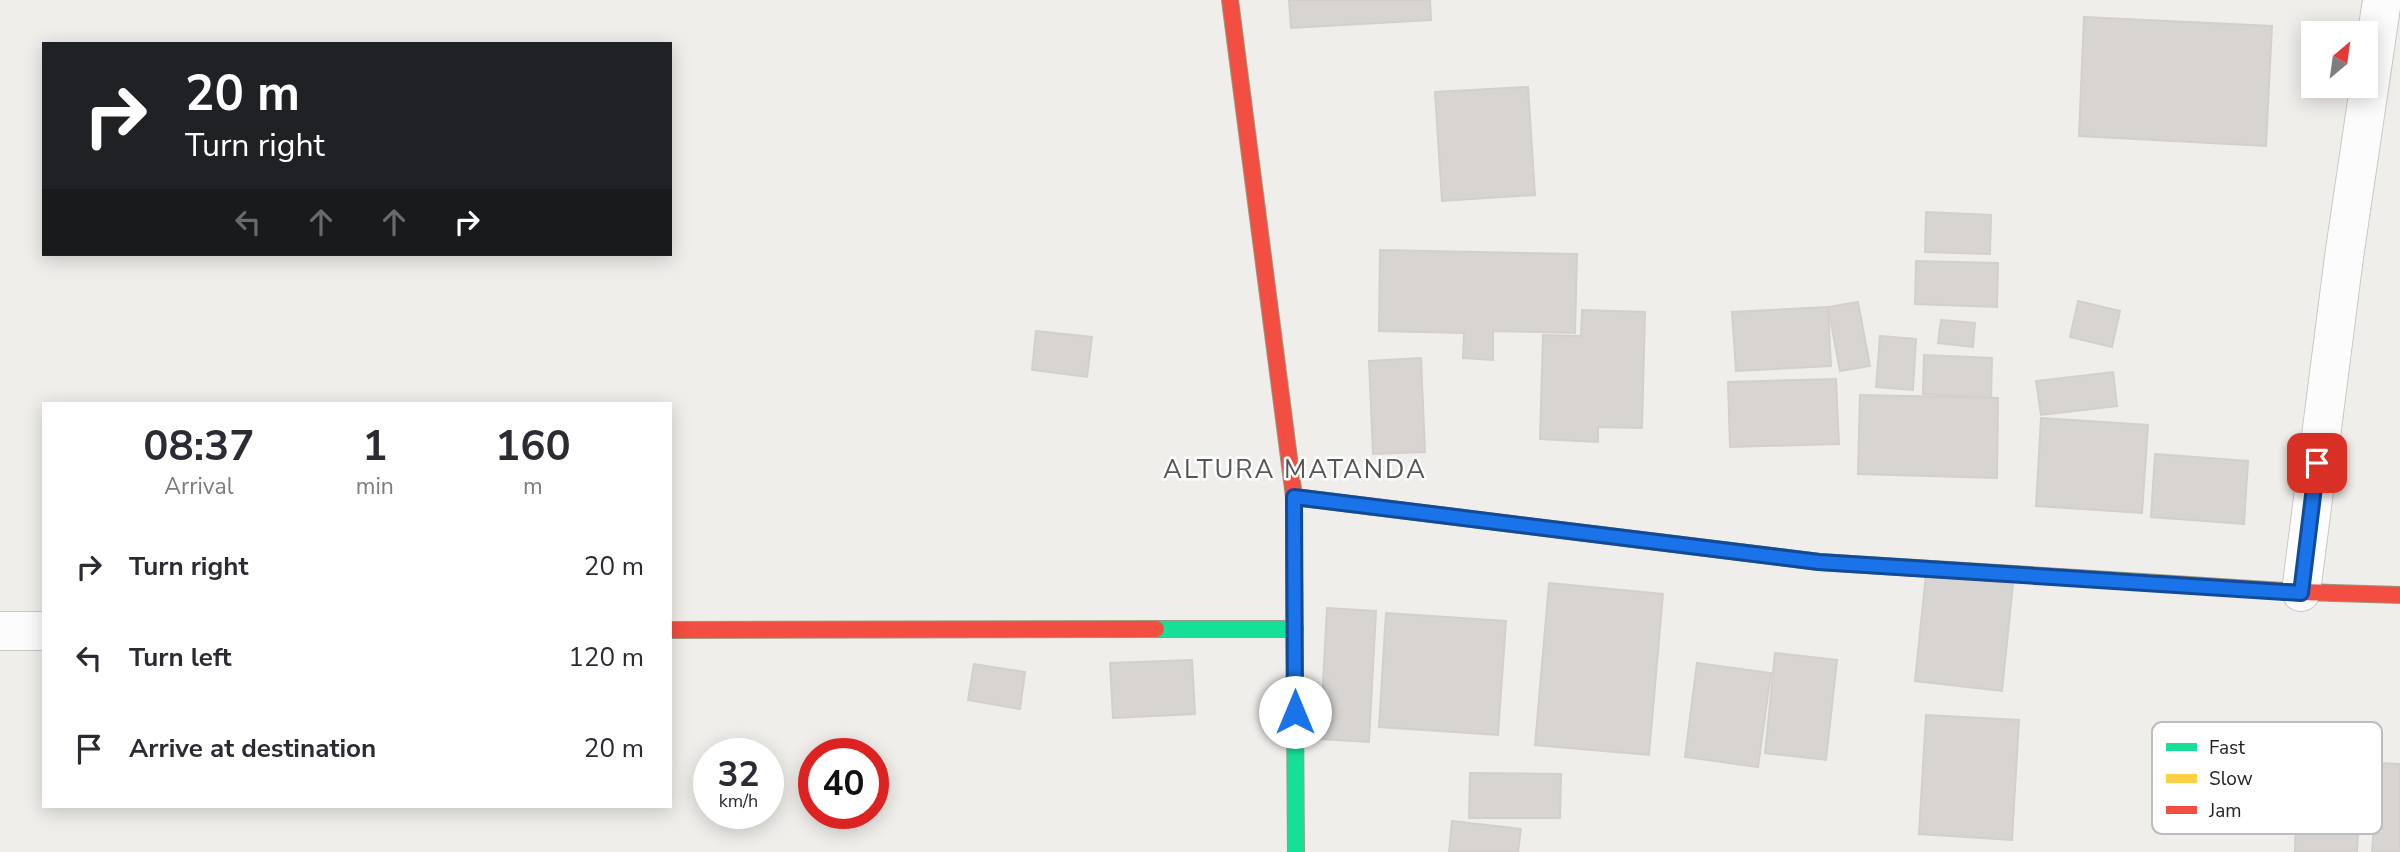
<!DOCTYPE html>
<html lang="en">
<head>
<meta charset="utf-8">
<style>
	:root { --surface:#fff; --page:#f7f7f7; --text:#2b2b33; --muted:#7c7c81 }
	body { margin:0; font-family:"Nunito Sans",sans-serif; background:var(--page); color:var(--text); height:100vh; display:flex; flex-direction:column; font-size:26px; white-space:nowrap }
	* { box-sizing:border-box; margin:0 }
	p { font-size:23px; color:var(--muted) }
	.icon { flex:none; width:38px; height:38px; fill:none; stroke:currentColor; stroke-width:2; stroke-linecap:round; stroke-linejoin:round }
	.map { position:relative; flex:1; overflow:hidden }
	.drawer { position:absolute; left:42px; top:402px; width:630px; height:406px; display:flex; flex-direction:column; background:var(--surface); border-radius:0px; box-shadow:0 4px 18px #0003 }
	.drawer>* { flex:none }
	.hud { position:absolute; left:42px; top:42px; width:630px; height:214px; border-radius:0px; box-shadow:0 4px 18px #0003; background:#202124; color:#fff; overflow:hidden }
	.needle { width:46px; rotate:29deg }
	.buttons { position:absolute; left:2301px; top:21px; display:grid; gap:14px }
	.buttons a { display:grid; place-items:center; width:77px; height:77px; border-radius:0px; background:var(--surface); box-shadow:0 4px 18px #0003; font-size:35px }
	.speed { position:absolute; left:693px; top:738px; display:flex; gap:14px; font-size:35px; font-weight:700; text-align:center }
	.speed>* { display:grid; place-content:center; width:91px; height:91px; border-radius:50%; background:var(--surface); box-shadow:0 4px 18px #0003; line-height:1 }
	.speed small { font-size:18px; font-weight:400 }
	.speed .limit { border:10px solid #d22; background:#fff; color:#111 }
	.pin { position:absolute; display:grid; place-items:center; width:60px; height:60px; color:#fff; margin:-30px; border-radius:14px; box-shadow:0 4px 10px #0006 }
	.me { position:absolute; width:77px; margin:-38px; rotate:0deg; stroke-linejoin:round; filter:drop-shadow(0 0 5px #0008) }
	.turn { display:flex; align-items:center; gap:24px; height:147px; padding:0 28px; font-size:32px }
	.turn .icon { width:91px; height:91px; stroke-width:2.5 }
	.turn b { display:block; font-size:49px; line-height:60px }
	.lanes { display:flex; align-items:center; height:66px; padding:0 28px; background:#0003; justify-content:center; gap:35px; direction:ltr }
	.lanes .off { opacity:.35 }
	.eta { display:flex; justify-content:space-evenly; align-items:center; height:119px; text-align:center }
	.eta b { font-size:42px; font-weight:700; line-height:49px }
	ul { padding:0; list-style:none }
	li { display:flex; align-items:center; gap:21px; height:91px; padding:0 28px }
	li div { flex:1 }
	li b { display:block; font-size:26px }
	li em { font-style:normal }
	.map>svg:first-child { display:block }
	.building { fill:#d7d4d2; stroke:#d3d0cc; stroke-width:2 }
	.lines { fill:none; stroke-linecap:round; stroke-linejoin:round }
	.street-casing { stroke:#c9c8c7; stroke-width:40 }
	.fast-casing { stroke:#999a82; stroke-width:18 }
	.slow-casing { stroke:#999a82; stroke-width:18 }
	.jam-casing { stroke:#999a82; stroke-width:18 }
	.street { stroke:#fdfcfc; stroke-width:38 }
	.fast { stroke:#16e098; stroke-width:16 }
	.slow { stroke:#ffcf43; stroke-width:16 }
	.jam { stroke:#f24e42; stroke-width:16 }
	.route-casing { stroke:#114b97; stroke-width:18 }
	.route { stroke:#1a73e8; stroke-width:12 }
	.labels { text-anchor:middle; stroke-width:5; stroke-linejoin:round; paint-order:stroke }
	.quarter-label { font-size:26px; letter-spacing:2px; fill:#555; stroke:#fff }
	.key { fill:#fff; stroke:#bdbdbd; stroke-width:2 }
	.key-label { font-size:19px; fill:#222 }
</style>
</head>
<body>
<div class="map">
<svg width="2400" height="852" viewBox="0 0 2400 852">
	<rect width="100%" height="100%" fill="#f0eeeb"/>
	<g class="building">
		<path d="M1289,0H1430L1431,20L1291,28Z"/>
		<path d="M2084,17L2272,26L2266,146L2079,136Z"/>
		<path d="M1528,87L1535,195L1442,201L1435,92Z"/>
		<path d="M1926,212L1991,215L1990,254L1925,252Z"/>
		<path d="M1380,250L1577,254L1575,333L1493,331V360L1463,358L1464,333L1379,331Z"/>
		<path d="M1916,261L1998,263L1997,307L1915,304Z"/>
		<path d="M2078,301L2120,311L2112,347L2070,337Z"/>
		<path d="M1858,302L1870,366L1840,371L1828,307Z"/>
		<path d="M1828,307L1831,366L1736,371L1732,312Z"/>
		<path d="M1582,310L1645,312L1642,428L1598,427V442L1540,439L1543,335L1581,336Z"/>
		<path d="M1941,320L1975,323L1973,347L1938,343Z"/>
		<path d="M1036,331L1092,337L1087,377L1032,370Z"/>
		<path d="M1880,336L1916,339L1913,390L1876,387Z"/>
		<path d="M1924,355L1992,358L1991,398L1923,394Z"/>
		<path d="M1421,358L1425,452L1373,454L1369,361Z"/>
		<path d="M2113,372L2117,406L2041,415L2036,381Z"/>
		<path d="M1836,379L1839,444L1730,447L1728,382Z"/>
		<path d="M1860,395L1998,398L1997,478L1858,474Z"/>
		<path d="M2041,418L2148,425L2142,513L2036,506Z"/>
		<path d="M2155,454L2248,461L2244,524L2151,517Z"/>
		<path d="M1926,574L2013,584L2002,691L1915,681Z"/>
		<path d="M1549,583L1663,594L1649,755L1535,745Z"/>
		<path d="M1327,608L1376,611L1369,742L1320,739Z"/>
		<path d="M1386,613L1506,621L1498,735L1379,727Z"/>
		<path d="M1775,653L1837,660L1826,760L1765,753Z"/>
		<path d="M1192,660L1195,714L1113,718L1110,663Z"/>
		<path d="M1697,663L1771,673L1758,767L1685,757Z"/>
		<path d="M974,664L1025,672L1020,709L968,700Z"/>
		<path d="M1926,715L2019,720L2012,840L1919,834Z"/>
		<path d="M2379,763L2400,764V852H2372Z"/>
		<path d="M1470,773L1561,774L1560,818H1469Z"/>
		<path d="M2296,813L2359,816L2357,852H2295Z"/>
		<path d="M1452,821L1521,829L1518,852H1449Z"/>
	</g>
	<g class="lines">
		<defs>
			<g id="street">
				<path d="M2301,592L2344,257L2382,0"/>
				<path d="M0,631H44"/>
			</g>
			<g id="fast">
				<path d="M1294,497L1633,539"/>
				<path d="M1294,575L1296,852"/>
				<path d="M1156,629H1295"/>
			</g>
			<path id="slow" d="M1633,539L1819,562L2158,583"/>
			<g id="jam">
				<path d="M1230,0L1294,497V575"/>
				<path d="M2158,583L2301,592L2400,595"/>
				<path d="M670,630L1156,629"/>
			</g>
		</defs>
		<use href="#street" class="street-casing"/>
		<use href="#fast" class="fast-casing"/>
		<use href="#slow" class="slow-casing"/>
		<use href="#jam" class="jam-casing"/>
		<use href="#street" class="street"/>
		<use href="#fast" class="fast"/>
		<use href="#slow" class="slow"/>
		<use href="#jam" class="jam"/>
	</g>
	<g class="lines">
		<defs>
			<path id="route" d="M1295,712L1294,497L1819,562L2301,593L2317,463"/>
		</defs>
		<use href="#route" class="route-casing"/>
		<use href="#route" class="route"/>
	</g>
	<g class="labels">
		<g class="quarter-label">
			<text x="1295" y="478">ALTURA MATANDA</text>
		</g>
	</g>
	<rect x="2152" y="722" width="230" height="112" rx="10" class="key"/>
	<rect x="2166" y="743" width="31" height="8" fill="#16e098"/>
	<rect x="2166" y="774" width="31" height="9" fill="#ffcf43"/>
	<rect x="2166" y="806" width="31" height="8" fill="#f24e42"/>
	<g class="key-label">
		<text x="2209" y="754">Fast</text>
		<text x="2209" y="785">Slow</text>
		<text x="2209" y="817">Jam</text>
	</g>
</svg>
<div class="buttons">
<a><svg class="needle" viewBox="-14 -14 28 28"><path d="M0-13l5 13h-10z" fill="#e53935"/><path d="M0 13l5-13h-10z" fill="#7c7c81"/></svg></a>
</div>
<div class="speed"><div>32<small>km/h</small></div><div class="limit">40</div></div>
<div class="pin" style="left:2317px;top:463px;background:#d93025"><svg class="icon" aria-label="arrive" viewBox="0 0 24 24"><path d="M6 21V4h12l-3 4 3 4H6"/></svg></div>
<svg class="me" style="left:1295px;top:712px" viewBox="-20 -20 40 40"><circle r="19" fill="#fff"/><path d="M0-13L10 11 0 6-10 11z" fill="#1a73e8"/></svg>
<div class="hud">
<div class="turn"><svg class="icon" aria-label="right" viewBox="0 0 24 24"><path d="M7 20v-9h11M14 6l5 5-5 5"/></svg><div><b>20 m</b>Turn right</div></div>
<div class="lanes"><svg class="icon off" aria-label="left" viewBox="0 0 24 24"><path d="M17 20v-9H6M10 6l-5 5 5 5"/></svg><svg class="icon off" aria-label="ahead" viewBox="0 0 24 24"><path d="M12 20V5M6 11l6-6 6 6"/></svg><svg class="icon off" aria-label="ahead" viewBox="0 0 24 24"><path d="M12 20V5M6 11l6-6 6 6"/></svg><svg class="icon" aria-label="right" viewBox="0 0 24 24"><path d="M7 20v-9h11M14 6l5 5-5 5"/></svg></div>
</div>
<section class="drawer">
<div class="eta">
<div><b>08:37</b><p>Arrival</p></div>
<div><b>1</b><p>min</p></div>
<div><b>160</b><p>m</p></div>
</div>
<ul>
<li><svg class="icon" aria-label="right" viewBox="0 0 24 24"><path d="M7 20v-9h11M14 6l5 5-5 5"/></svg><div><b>Turn right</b></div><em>20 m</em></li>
<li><svg class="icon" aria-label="left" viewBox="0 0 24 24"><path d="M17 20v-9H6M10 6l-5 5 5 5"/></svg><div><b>Turn left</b></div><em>120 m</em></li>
<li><svg class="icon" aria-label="arrive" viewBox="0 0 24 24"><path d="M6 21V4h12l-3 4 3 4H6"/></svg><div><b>Arrive at destination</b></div><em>20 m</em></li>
</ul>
</section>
</div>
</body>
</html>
